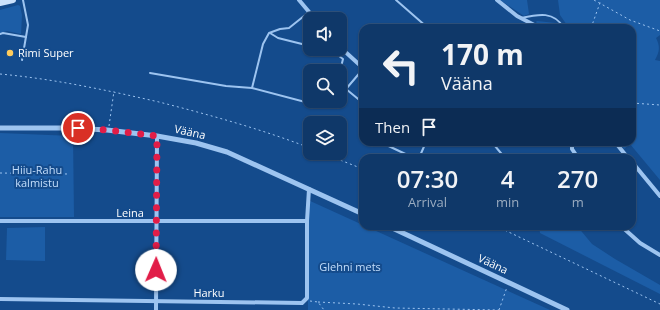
<!DOCTYPE html>
<html lang="en">
<head>
<meta charset="utf-8">
<style>
	:root { --surface:#0f3869; --page:#183f6f; --text:#f1f3f6; --muted:#9bacc0; --line:#2f527d }
	body { margin:0; font-family:"Open Sans",sans-serif; background:var(--page); color:var(--text); height:100vh; display:flex; flex-direction:column; font-size:15px; white-space:nowrap }
	* { box-sizing:border-box; margin:0 }
	p { font-size:13px; color:var(--muted) }
	.icon { flex:none; width:22px; height:22px; fill:none; stroke:currentColor; stroke-width:2; stroke-linecap:round; stroke-linejoin:round }
	.map { position:relative; flex:1; overflow:hidden }
	.drawer { position:absolute; left:359px; top:154px; width:277px; height:76px; display:flex; flex-direction:column; background:var(--surface); border-radius:12px; box-shadow:0 1px 3px #0004,0 0 0 1px var(--line) }
	.drawer>* { flex:none }
	.banner { position:absolute; left:359px; top:24px; width:277px; height:122px; border-radius:12px; box-shadow:0 1px 3px #0004,0 0 0 1px var(--line); background:#0f3869; color:var(--text); overflow:hidden }
	.tools { position:absolute; left:303px; top:12px; display:grid; gap:8px }
	.tools a { display:grid; place-items:center; width:44px; height:44px; border-radius:8px; background:var(--surface); box-shadow:0 1px 3px #0004,0 0 0 1px var(--line); font-size:20px }
	.pin { position:absolute; display:grid; place-items:center; width:34px; height:34px; color:#fff; margin:-17px; border:2px solid #fff; border-radius:50%; box-shadow:0 1px 4px #0007 }
	.me { position:absolute; width:44px; margin:-22px; rotate:1deg; stroke-linejoin:round; filter:drop-shadow(0 0 3px #0008) }
	.turn { display:flex; align-items:center; gap:14px; height:84px; padding:0 16px; font-size:18px }
	.turn .icon { width:52px; height:52px; stroke-width:2.5 }
	.turn b { display:block; font-size:28px; line-height:34px }
	.then { display:flex; align-items:center; height:38px; padding:0 16px; background:#0003; gap:8px; font-size:15px }
	.eta { display:flex; justify-content:space-evenly; align-items:center; height:68px; text-align:center }
	.eta b { font-size:24px; font-weight:600; line-height:28px }
	.map>svg:first-child { display:block }
	.green { fill:#1c5da6 }
	.lines { fill:none; stroke-linecap:round; stroke-linejoin:round }
	.path { stroke:#9dc4f0; stroke-width:1; stroke-dasharray:2 3; stroke-linecap:butt }
	.service { stroke:#9dc4f0; stroke-width:2 }
	.minor { stroke:#9dc4f0; stroke-width:4 }
	.tertiary { stroke:#9dc4f0; stroke-width:5 }
	.secondary { stroke:#cbe1fb; stroke-width:6 }
	.route { stroke:#e11d48; stroke-width:7; stroke-dasharray:0 12.6 }
	.poi-dot { fill:#ffcc5c; stroke:#144b8c; stroke-width:1.5 }
	.labels { text-anchor:middle; stroke-width:4; stroke-linejoin:round; paint-order:stroke }
	.poi-label { font-size:11px; fill:#fff; stroke:#144b8c; text-anchor:start }
	.street-label { font-size:11px; fill:#fff; stroke:#144b8c }
	.park-label { font-size:11px; fill:#c3defc; stroke:#144b8c }
</style>
</head>
<body>
<div class="map">
<svg width="660" height="310" viewBox="0 0 660 310">
	<rect width="100%" height="100%" fill="#144b8c"/>
	<g class="green">
		<path d="M500,0H527L529,14L524,16Z"/>
		<path d="M558,0H660V35L656,38C660,46 660,51 655,60L660,61V180L630,144L624,149L618,142H632V28H569L560,15Z"/>
		<path d="M18,5L20,6L22,15L21,34L7,31L0,33V10Z"/>
		<path d="M537,21L556,23L560,28C551,28 541,30 536,22Z"/>
		<path d="M0,133L73,136L74,217H0Z"/>
		<path d="M308,200L550,310H308Z"/>
		<path d="M539,226H577L592,244L615,259L660,285V294L540,233Z"/>
		<path d="M45,227V261L6,260L7,228Z"/>
	</g>
	<g class="lines">
		<g class="path">
			<path d="M594,0L630,20L660,31"/>
			<path d="M591,28L601,0"/>
			<path d="M0,74C54,79 106,90 159,102C210,115 261,129 310,148"/>
			<path d="M632,103L660,105"/>
			<path d="M109,126L114,91"/>
			<path d="M322,153L363,169"/>
			<path d="M0,173L68,174"/>
			<path d="M496,226L660,304"/>
			<path d="M310,301L318,302L324,310"/>
			<path d="M318,302L357,304L395,308L499,310"/>
			<path d="M499,310L507,287"/>
		</g>
		<g class="service">
			<path d="M396,0L428,28"/>
			<path d="M521,18C539,14 554,11 564,28"/>
			<path d="M270,33L278,38L310,46"/>
			<path d="M0,34L3,33L26,37"/>
			<path d="M321,49L339,56L343,59L340,71"/>
			<path d="M22,60L28,25L23,0"/>
			<path d="M363,69L346,89L363,103"/>
			<path d="M150,73L226,86L252,88L263,44L269,33L280,29L289,28L309,12"/>
			<path d="M252,88L328,108L330,103L329,101"/>
			<path d="M380,142L414,158"/>
			<path d="M488,142L495,146L505,158"/>
			<path d="M419,158L426,142"/>
		</g>
		<g class="minor">
			<path d="M299,0L315,19"/>
			<path d="M497,0L517,16L540,28"/>
			<path d="M340,47L363,68"/>
			<path d="M572,142V149L578,158"/>
			<path d="M615,142L628,158"/>
			<path d="M632,162L660,196"/>
			<path d="M0,221H307"/>
			<path d="M621,226L640,243L660,255"/>
			<path d="M0,299L302,303L307,298V221L309,189"/>
			<path d="M156,310L157,136"/>
		</g>
		<g class="tertiary">
			<path d="M0,128H69L107,130L157,136L196,143L227,152L363,214"/>
			<path d="M388,226L567,310"/>
		</g>
		<path class="secondary" d="M0,3L13,0"/>
	</g>
	<g class="lines">
		<path class="route" d="M78,128L107,130L157,136L156,270"/>
	</g>
	<circle class="poi-dot" cx="10" cy="53" r="4"/>
	<g class="labels">
		<g class="poi-label">
			<text x="18" y="57">Rimi Super</text>
		</g>
		<g class="street-label">
			<text transform="translate(190 132) rotate(12)" y="4">Vääna</text>
			<text x="130" y="217">Leina</text>
			<text transform="translate(493 264) rotate(25)" y="4">Vääna</text>
			<text x="209" y="297">Harku</text>
		</g>
		<g class="park-label">
			<text x="37" y="174">Hiiu-Rahu<tspan x="37" dy="13">kalmistu</tspan></text>
			<text x="350" y="271">Glehni mets</text>
		</g>
	</g>
</svg>
<div class="tools">
<a><svg class="icon" aria-label="sound" viewBox="0 0 24 24"><path d="M4 9h4l5-4v14l-5-4H4zM17 9q2 3 0 6"/></svg></a>
<a><svg class="icon" aria-label="search" viewBox="0 0 24 24"><circle cx="10" cy="10" r="6"/><path d="M15 15l6 6"/></svg></a>
<a><svg class="icon" aria-label="layers" viewBox="0 0 24 24"><path d="M12 4l9 5-9 5-9-5zM3 14l9 5 9-5"/></svg></a>
</div>
<div class="pin" style="left:78px;top:128px;background:#d93025"><svg class="icon" aria-label="arrive" viewBox="0 0 24 24"><path d="M6 21V4h12l-3 4 3 4H6"/></svg></div>
<svg class="me" style="left:156px;top:270px" viewBox="-20 -20 40 40"><circle r="19" fill="#fff"/><path d="M0-13L10 11 0 6-10 11z" fill="#e11d48"/></svg>
<div class="banner">
<div class="turn"><svg class="icon" aria-label="left" viewBox="0 0 24 24"><path d="M17 20v-9H6M10 6l-5 5 5 5"/></svg><div><b>170 m</b>Vääna</div></div>
<div class="then">Then<svg class="icon" aria-label="arrive" viewBox="0 0 24 24"><path d="M6 21V4h12l-3 4 3 4H6"/></svg></div>
</div>
<section class="drawer">
<div class="eta">
<div><b>07:30</b><p>Arrival</p></div>
<div><b>4</b><p>min</p></div>
<div><b>270</b><p>m</p></div>
</div>
</section>
</div>
</body>
</html>
